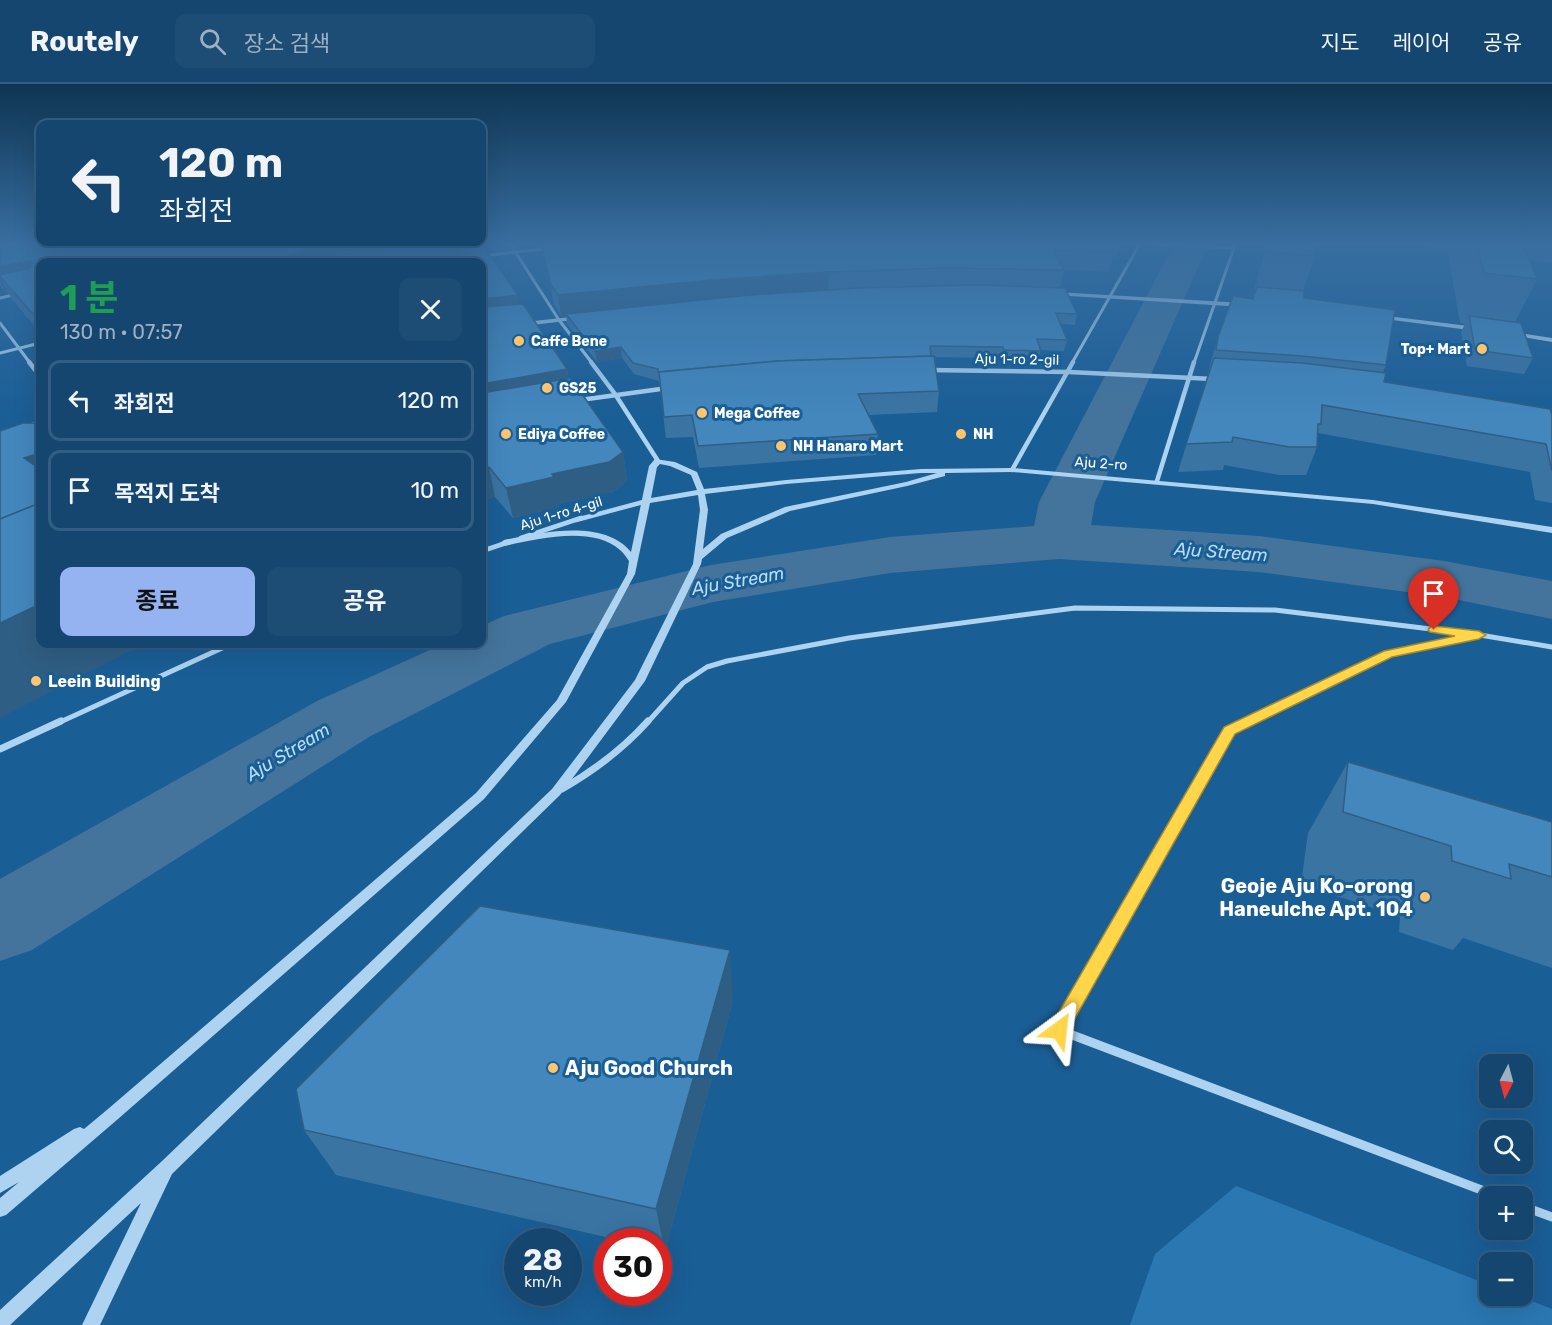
<!DOCTYPE html>
<html lang="ko">
<head>
<meta charset="utf-8">
<style>
	:root { --surface:#144670; --page:#1d4d75; --text:#f1f3f6; --muted:#9db1c3; --line:#335e83; --accent:#95b2f1 }
	body { margin:0; font-family:Rubik,"Noto Sans KR",sans-serif; background:var(--page); color:var(--text); height:100vh; display:flex; flex-direction:column; font-size:22px; white-space:nowrap }
	* { box-sizing:border-box; margin:0 }
	p { font-size:20px; color:var(--muted) }
	.icon { flex:none; width:33px; height:33px; fill:none; stroke:currentColor; stroke-width:2; stroke-linecap:round; stroke-linejoin:round }
	.map { position:relative; flex:1; overflow:hidden }
	.panel { position:absolute; left:36px; top:174px; width:450px; height:390px; display:flex; flex-direction:column; background:var(--surface); border-radius:12px; box-shadow:0 6px 24px #0002,0 0 0 2px var(--line) }
	.panel>* { flex:none }
	.banner { position:absolute; left:36px; top:36px; width:450px; height:126px; border-radius:12px; box-shadow:0 6px 24px #0002,0 0 0 2px var(--line); background:#144670; color:var(--text); overflow:hidden }
	.needle { width:39px; rotate:186deg }
	.tools { position:absolute; left:1479px; top:970px; display:grid; gap:12px }
	.tools a { display:grid; place-items:center; width:54px; height:54px; border-radius:12px; background:var(--surface); box-shadow:0 6px 24px #0002,0 0 0 2px var(--line); font-size:30px }
	.speed { position:absolute; left:504px; top:1144px; display:flex; gap:12px; font-size:30px; font-weight:700; text-align:center }
	.speed>* { display:grid; place-content:center; width:78px; height:78px; border-radius:50%; background:var(--surface); box-shadow:0 6px 24px #0002,0 0 0 2px var(--line); line-height:1 }
	.speed small { font-size:15px; font-weight:400 }
	.speed .limit { border:9px solid #d22; background:#fff; color:#111 }
	.pin { position:absolute; display:grid; place-items:center; width:51px; height:51px; color:#fff; margin:-62px -26px; border-radius:50% 50% 50% 0; rotate:-45deg; box-shadow:0 0 6px #0007 }
	.pin .icon { rotate:45deg }
	.me { position:absolute; width:66px; margin:-33px; rotate:30deg; stroke-linejoin:round; filter:drop-shadow(0 0 4px #0008) }
	.turn { display:flex; align-items:center; gap:21px; height:126px; padding:0 24px; font-size:27px }
	.turn .icon { width:78px; height:78px; stroke-width:2.5 }
	.turn b { display:block; font-size:42px; line-height:51px }
	.round { display:grid; place-items:center; flex:none; width:63px; height:63px; border-radius:12px; background:var(--page) }
	.headline { display:flex; align-items:center; justify-content:space-between; height:102px; padding:0 24px }
	h1 { font-size:36px; font-weight:700; line-height:45px; color:#1e9e55 }
	.action { display:flex; gap:12px; margin-top:auto; padding:12px 24px }
	.action a { flex:1; height:69px; border-radius:12px; background:var(--accent); color:#111; font-size:24px; font-weight:700; line-height:69px; text-align:center }
	.action a+a { background:var(--page); color:var(--text) }
	ul { padding:0; list-style:none }
	li { display:flex; align-items:center; gap:18px; height:81px; margin:0 12px 9px; padding:0 12px; border:3px solid var(--line); border-radius:12px }
	li div { flex:1 }
	li b { display:block; font-size:22px }
	li em { font-style:normal }
	header { display:flex; align-items:center; gap:36px; box-sizing:border-box; height:84px; padding:0 30px; background:var(--surface); border-bottom:2px solid var(--line) }
	header strong { font-size:28px }
	nav { display:flex; gap:33px; margin-inline-start:auto; font-size:21px }
	.search { width:420px; height:54px; background:var(--page); display:flex; align-items:center; gap:15px; box-sizing:border-box; padding:0 21px; border-radius:12px; color:var(--muted); font-size:22px }
	.map>svg:first-child { display:block }
	.green { fill:#2a77b2 }
	.lines { fill:none; stroke-linecap:round; stroke-linejoin:round }
	.river { fill:#44749b; fill-rule:evenodd }
	.minor-far4 { stroke:#add3f0; stroke-width:3 }
	.minor-far3 { stroke:#add3f0; stroke-width:4.5 }
	.minor-far2 { stroke:#add3f0; stroke-width:5 }
	.minor-far1 { stroke:#add3f0; stroke-width:7 }
	.minor { stroke:#add3f0; stroke-width:9 }
	.tertiary { fill:#add3f0; fill-rule:evenodd }
	.wall { fill:#3a74a3 }
	.shaded-wall { fill:#2f5e84 }
	.building { fill:#4387bd; stroke:#2f5e84; stroke-width:1.5 }
	.route { fill:#ffd54a; stroke:#a68a30; stroke-width:1.5 }
	.poi-dot { fill:#ffc46c; stroke:#1a5e96; stroke-width:2 }
	.labels { text-anchor:middle; stroke-width:6; stroke-linejoin:round; paint-order:stroke }
	.far-poi-label { font-size:14px; font-weight:bold; fill:#fff; stroke:#1a5e96; text-anchor:start }
	.far-street-label { font-size:14px; fill:#fff; stroke:#1a5e96 }
	.poi-label { font-size:16px; font-weight:bold; fill:#fff; stroke:#1a5e96; text-anchor:start }
	.water-label { font-size:18px; font-style:italic; fill:#badcf7; stroke:#1a5e96 }
	.near-poi-label { font-size:20px; font-weight:bold; fill:#fff; stroke:#1a5e96; text-anchor:end }
</style>
</head>
<body>
<header>
<strong>Routely</strong>
<div class="search"><svg class="icon" aria-label="search" viewBox="0 0 24 24"><circle cx="10" cy="10" r="6"/><path d="M15 15l6 6"/></svg>장소 검색</div>
<nav><a>지도</a><a>레이어</a><a>공유</a></nav>
</header>
<div class="map">
<svg width="1552" height="1241" viewBox="0 0 1552 1241">
	<rect width="100%" height="100%" fill="#1a5e96"/>
	<path class="green" d="M1236,1102L1489,1201L1490,1212H1519L1552,1225V1241H1130L1155,1170Z"/>
	<g class="lines">
		<path class="river" d="M1175,158H1209L1095,418L1091,441L1259,452L1444,477L1552,497V535L1444,513L1259,488L1059,475L890,489L713,518L550,560L369,653L32,866L0,877V795L317,617L443,560H482V542L504,532L711,481L890,453L1034,442L1039,418Z"/>
		<g class="minor-far4">
			<path d="M509,158L559,236L592,279"/>
			<path d="M1115,158L1234,164"/>
			<path d="M483,172L550,164"/>
			<path d="M0,214L17,210"/>
			<path d="M0,239L30,279"/>
			<path d="M0,269L40,259"/>
			<path d="M1072,279L1141,158"/>
			<path d="M1194,279L1236,158"/>
		</g>
		<g class="minor-far3">
			<path d="M29,278L40,292"/>
			<path d="M591,278L615,310L658,377"/>
			<path d="M929,286L1069,288L1213,295"/>
			<path d="M580,316L668,304"/>
			<path d="M1012,386L1073,278"/>
			<path d="M1157,397L1194,278"/>
			<path d="M576,436L647,417"/>
		</g>
		<g class="minor-far2">
			<path d="M521,454L581,434"/>
			<path d="M482,467L509,458"/>
			<path d="M58,639L231,560"/>
			<path d="M647,639L683,599L707,583L727,577L849,554L1075,524L1275,526L1480,551L1552,563"/>
			<path d="M1244,639L1389,570L1480,551"/>
		</g>
		<g class="minor-far1">
			<path d="M0,665L61,637"/>
			<path d="M562,705C595,686 623,665 648,637"/>
			<path d="M1084,901L1229,646L1247,637"/>
		</g>
		<g class="minor">
			<path d="M1085,900L1059,946L1500,1113"/>
			<path d="M1522,1122L1552,1133"/>
		</g>
		<g class="tertiary">
			<path d="M1056,208L1244,219L1247,221L1244,223L1054,211L1053,210Z"/>
			<path d="M1379,231L1477,243L1480,245L1477,247L1377,234L1376,233Z"/>
			<path d="M580,232L583,234L582,235L524,242L521,240L524,238Z"/>
			<path d="M1513,248L1552,254V258L1511,251L1510,250Z"/>
			<path d="M40,336V340L0,353V349Z"/>
			<path d="M655,375L675,378L697,388L704,405L786,396L921,385L1012,384L1373,416L1552,443V449L1373,420L1012,388L945,389V392L907,402L790,427L727,454L702,475L701,480L645,597L560,711L172,1090L100,1241H82L141,1119L10,1241H0V1226L161,1078L552,705L635,596L693,480L700,426L698,411L650,419L635,490L566,618L484,715L118,1035L6,1131L0,1133V1114L19,1098L0,1109V1092L74,1045L80,1043L84,1045L108,1025L476,709L557,616L627,490L629,477C626,473 624,469 620,466C592,441 537,455 504,462L500,459L504,456C541,449 603,434 631,468L649,382ZM660,380L670,382L691,391L697,406L651,414L657,383ZM921,389H937L906,398L785,423L721,450L703,465L708,426L705,410L786,400Z"/>
		</g>
	</g>
	<g class="wall">
		<path d="M0,158H374L348,170L449,158H480L518,211L519,220H523L567,285L568,294H571L578,309L582,310L623,368L627,397L613,408L558,420L559,423L513,434L495,413L482,417V178H40V249L12,215L8,208L6,209L0,201Z"/>
		<path d="M541,158H1120L1116,171H1113L1109,188L1064,186L1060,204L1077,230L1075,241L1060,240L1067,256L1064,267L1040,266L1039,279L1003,277L1002,274L934,273L939,307L937,328L869,331L878,350L876,371L699,384L693,353L666,354L659,297L634,290L622,274L597,278L567,240L566,231L561,232L554,221Z"/>
		<path d="M1267,158H1317L1315,172L1303,207L1304,214L1386,281L1383,288L1384,298L1552,331V419L1535,416L1530,388L1318,349L1317,363L1306,391H1279L1224,381L1223,386L1178,388L1208,290L1211,277L1218,253L1252,215Z"/>
		<path d="M1427,158H1552V179L1529,176L1537,195L1515,238L1533,274L1524,290L1467,282L1461,248L1465,240L1460,239L1448,169L1427,166Z"/>
		<path d="M1348,678L1552,738V884L1463,854L1453,866L1399,848L1400,833L1301,800L1308,749Z"/>
		<path d="M733,916L665,1167L658,1165V1158H627L336,1091L304,1046Z"/>
	</g>
	<g class="shaded-wall">
		<path d="M320,158H374L331,178H275Z"/>
		<path d="M28,177L39,200L0,192V183Z"/>
		<path d="M829,188L828,208L713,216L561,232L558,211L712,196Z"/>
		<path d="M0,193L8,208L6,209L0,197Z"/>
		<path d="M518,211L522,236L482,242V215Z"/>
		<path d="M621,263L622,274L597,278L595,267Z"/>
		<path d="M567,285L571,312L482,329V300Z"/>
		<path d="M623,368L627,397L613,408L558,420L559,423L513,434L506,404Z"/>
		<path d="M40,369V387L24,374Z"/>
		<path d="M489,383L495,413L482,417V385Z"/>
		<path d="M40,520V560H144L0,634V539Z"/>
		<path d="M730,866L733,916L665,1167L656,1125Z"/>
	</g>
	<g class="building">
		<path d="M0,158H140L142,159L149,158H320L275,178H40V235L30,227L0,192V191L30,184L32,178L28,177L0,183Z"/>
		<path d="M449,158H480L518,211L482,215V178H278Z"/>
		<path d="M541,158H1109L1114,168L1054,166L1064,186L946,184L829,188L712,196L558,211L551,201Z"/>
		<path d="M1270,158H1317L1315,172L1267,168Z"/>
		<path d="M1476,158H1522L1537,195L1484,189Z"/>
		<path d="M978,201L1065,204L1077,230L1056,229L1067,256L1037,255L1041,267L1004,266L1003,263L930,262L931,272L777,277L658,288V285L633,279L621,263L595,267L566,230L750,211L859,204Z"/>
		<path d="M1257,203L1304,207V214L1395,226L1386,281L1302,272L1216,266L1218,253L1233,212L1253,215Z"/>
		<path d="M523,220L567,285L482,300V223Z"/>
		<path d="M1469,232L1521,239L1533,274L1475,266Z"/>
		<path d="M934,272L939,307L858,310L878,350L698,362L692,331L664,333L659,288L777,277Z"/>
		<path d="M1214,274L1302,279L1386,289L1384,298L1550,325L1552,331V387L1546,360L1322,321L1321,340H1318L1317,363H1289L1233,353L1232,358L1186,360Z"/>
		<path d="M571,294L578,309L582,310L623,368L609,378L552,390L554,393L506,404L489,383L482,385V309Z"/>
		<path d="M23,339H40V369L24,374L40,385V419L0,435V347Z"/>
		<path d="M40,419V520L0,539V435Z"/>
		<path d="M1348,678L1552,738V793L1509,780L1511,795L1452,777L1451,762L1343,728Z"/>
		<path d="M480,822L730,866L656,1125L304,1046L296,1005Z"/>
	</g>
	<linearGradient id="sky" x2="0" y2="1"><stop stop-color="#0e3452"/><stop offset="0.48" stop-color="#386ea0"/><stop offset="1" stop-color="#386ea0" stop-opacity="0"/></linearGradient>
	<rect width="1552" height="331" fill="url(#sky)"/>
	<path class="route" d="M1434,542L1479,547L1486,551L1479,555L1392,573L1235,650L1065,952L1059,954L1052,952L1049,946L1052,940L1224,643L1384,567L1455,552L1430,548L1428,546L1430,543Z"/>
	<g class="poi-dot">
		<circle cx="519" cy="257" r="6"/>
		<circle cx="1482" cy="265" r="6"/>
		<circle cx="547" cy="304" r="6"/>
		<circle cx="702" cy="329" r="6"/>
		<circle cx="506" cy="350" r="6"/>
		<circle cx="961" cy="350" r="6"/>
		<circle cx="781" cy="362" r="6"/>
		<circle cx="36" cy="597" r="6"/>
		<circle cx="1425" cy="813" r="6"/>
		<circle cx="553" cy="984" r="6"/>
	</g>
	<g class="labels">
		<g class="far-poi-label">
			<text x="531" y="262">Caffe Bene</text>
			<text x="1470" y="270" text-anchor="end">Top+ Mart</text>
			<text x="559" y="309">GS25</text>
			<text x="714" y="334">Mega Coffee</text>
			<text x="518" y="355">Ediya Coffee</text>
			<text x="973" y="355">NH</text>
			<text x="793" y="367">NH Hanaro Mart</text>
		</g>
		<g class="far-street-label">
			<text transform="translate(1017 275) rotate(1)" y="5">Aju 1-ro 2-gil</text>
			<text transform="translate(1101 379) rotate(4)" y="5">Aju 2-ro</text>
			<text transform="translate(561 429) rotate(-17)" y="5">Aju 1-ro 4-gil</text>
		</g>
		<g class="poi-label">
			<text x="48" y="603">Leein Building</text>
		</g>
		<g class="water-label">
			<text transform="translate(1221 468) rotate(4)" y="6">Aju Stream</text>
			<text transform="translate(738 497) rotate(-10)" y="6">Aju Stream</text>
			<text transform="translate(288 668) rotate(-31)" y="6">Aju Stream</text>
		</g>
		<g class="near-poi-label">
			<text x="1413" y="809">Geoje Aju Ko-orong<tspan x="1413" dy="23">Haneulche Apt. 104</tspan></text>
			<text x="565" y="991" text-anchor="start">Aju Good Church</text>
		</g>
	</g>
</svg>
<div class="tools">
<a><svg class="needle" viewBox="-14 -14 28 28"><path d="M0-13l5 13h-10z" fill="#e53935"/><path d="M0 13l5-13h-10z" fill="#9db1c3"/></svg></a>
<a><svg class="icon" aria-label="search" viewBox="0 0 24 24"><circle cx="10" cy="10" r="6"/><path d="M15 15l6 6"/></svg></a>
<a>+</a>
<a>−</a>
</div>
<div class="speed"><div>28<small>km/h</small></div><div class="limit">30</div></div>
<div class="pin" style="left:1434px;top:546px;background:#d93025"><svg class="icon" aria-label="arrive" viewBox="0 0 24 24"><path d="M6 21V4h12l-3 4 3 4H6"/></svg></div>
<svg class="me" style="left:1059px;top:946px" viewBox="-20 -20 40 40"><path d="M0-17L14 15 0 8-14 15z" fill="#ffd54a" stroke="#fff" stroke-width="4"/></svg>
<div class="banner">
<div class="turn"><svg class="icon" aria-label="left" viewBox="0 0 24 24"><path d="M17 20v-9H6M10 6l-5 5 5 5"/></svg><div><b>120 m</b>좌회전</div></div>
</div>
<section class="panel">
<div class="headline"><div><h1>1 분</h1><p>130 m · 07:57</p></div><a class="round"><svg class="icon" aria-label="close" viewBox="0 0 24 24"><path d="M6 6l12 12M18 6L6 18"/></svg></a></div>
<ul>
<li><svg class="icon" aria-label="left" viewBox="0 0 24 24"><path d="M17 20v-9H6M10 6l-5 5 5 5"/></svg><div><b>좌회전</b></div><em>120 m</em></li>
<li><svg class="icon" aria-label="arrive" viewBox="0 0 24 24"><path d="M6 21V4h12l-3 4 3 4H6"/></svg><div><b>목적지 도착</b></div><em>10 m</em></li>
</ul>
<div class="action"><a>종료</a><a>공유</a></div>
</section>
</div>
</body>
</html>
